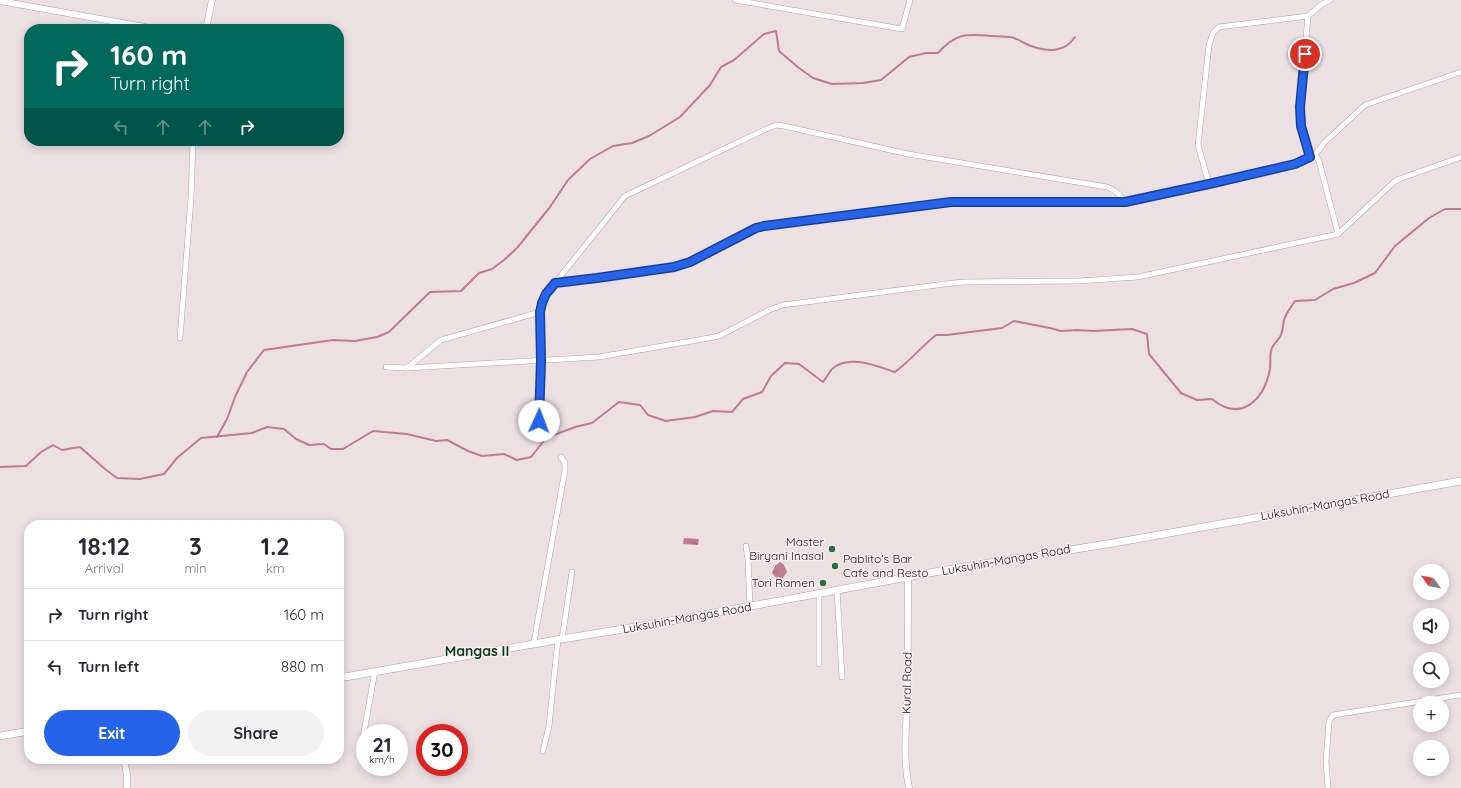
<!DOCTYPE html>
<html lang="en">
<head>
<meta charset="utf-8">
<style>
	:root { --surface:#fff; --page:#f2f2f3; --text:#2b2b33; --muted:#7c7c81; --line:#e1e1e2; --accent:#2563eb }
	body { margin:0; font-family:Quicksand,sans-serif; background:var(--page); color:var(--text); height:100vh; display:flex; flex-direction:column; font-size:15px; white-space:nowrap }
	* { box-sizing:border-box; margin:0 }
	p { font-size:13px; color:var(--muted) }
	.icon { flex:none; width:22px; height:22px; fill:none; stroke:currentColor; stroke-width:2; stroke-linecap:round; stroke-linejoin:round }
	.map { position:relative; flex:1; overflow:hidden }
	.panel { position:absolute; left:24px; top:520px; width:320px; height:244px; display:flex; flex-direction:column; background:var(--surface); border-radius:16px; box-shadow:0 2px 10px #0003 }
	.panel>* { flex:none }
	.guide { position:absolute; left:24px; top:24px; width:320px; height:122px; border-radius:16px; box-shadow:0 2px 10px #0003; background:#00695c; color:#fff; overflow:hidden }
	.needle { width:26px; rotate:303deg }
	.tools { position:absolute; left:1413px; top:564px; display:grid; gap:8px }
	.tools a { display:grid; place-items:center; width:36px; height:36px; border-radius:50%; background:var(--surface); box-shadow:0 2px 10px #0003; font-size:20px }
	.speed { position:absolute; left:356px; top:724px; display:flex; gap:8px; font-size:20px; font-weight:700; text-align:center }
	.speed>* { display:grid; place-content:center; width:52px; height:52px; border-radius:50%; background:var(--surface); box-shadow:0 2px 10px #0003; line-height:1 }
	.speed small { font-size:10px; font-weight:400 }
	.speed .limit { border:6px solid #d22; background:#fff; color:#111 }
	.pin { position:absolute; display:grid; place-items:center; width:34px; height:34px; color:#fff; margin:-17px; border:2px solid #fff; border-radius:50%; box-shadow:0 1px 4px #0007 }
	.me { position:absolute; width:44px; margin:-22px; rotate:2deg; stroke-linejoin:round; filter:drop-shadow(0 0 3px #0008) }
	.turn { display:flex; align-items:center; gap:14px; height:84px; padding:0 20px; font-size:18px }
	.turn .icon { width:52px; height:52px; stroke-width:2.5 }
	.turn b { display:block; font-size:28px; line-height:34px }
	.lanes { display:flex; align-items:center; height:38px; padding:0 20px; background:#0003; justify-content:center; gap:20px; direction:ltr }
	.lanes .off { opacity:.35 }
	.eta { display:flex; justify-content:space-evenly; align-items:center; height:68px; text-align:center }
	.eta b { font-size:24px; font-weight:700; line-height:28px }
	.cta { display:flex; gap:8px; margin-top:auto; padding:8px 20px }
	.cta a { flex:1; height:46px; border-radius:24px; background:var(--accent); color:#fff; font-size:16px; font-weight:700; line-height:46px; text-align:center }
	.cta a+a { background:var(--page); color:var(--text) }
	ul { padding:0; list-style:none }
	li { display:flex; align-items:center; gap:12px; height:52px; padding:0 20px; border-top:1px solid var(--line) }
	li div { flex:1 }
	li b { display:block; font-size:15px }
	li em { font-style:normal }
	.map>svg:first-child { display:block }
	.water { fill:url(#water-ripples) }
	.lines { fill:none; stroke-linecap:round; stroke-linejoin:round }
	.stream { stroke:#bf7d90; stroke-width:2 }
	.minor-casing { stroke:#b0a4a7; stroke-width:6 }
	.tertiary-casing { stroke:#b0a4a7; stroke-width:7 }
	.secondary-casing { stroke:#b0a4a7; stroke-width:8 }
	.minor { stroke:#fff; stroke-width:5 }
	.tertiary { stroke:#fff; stroke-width:6 }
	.secondary { stroke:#fff; stroke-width:7 }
	.route-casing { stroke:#184099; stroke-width:10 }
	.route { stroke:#2563eb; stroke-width:7 }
	.poi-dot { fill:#25703f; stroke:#f9edf0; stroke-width:1.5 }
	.labels { text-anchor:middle; stroke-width:3; stroke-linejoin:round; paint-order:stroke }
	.street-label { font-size:12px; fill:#1d191a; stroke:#f9edf0 }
	.poi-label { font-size:12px; fill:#1d191a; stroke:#f9edf0; text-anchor:end }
	.quarter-label { font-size:14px; font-weight:bold; fill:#043c1b; stroke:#f9edf0 }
</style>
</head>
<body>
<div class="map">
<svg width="1461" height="788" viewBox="0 0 1461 788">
	<defs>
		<pattern id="water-ripples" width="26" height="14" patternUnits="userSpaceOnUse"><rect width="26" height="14" fill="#bf7d90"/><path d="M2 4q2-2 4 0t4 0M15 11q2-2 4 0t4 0" fill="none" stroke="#9b6675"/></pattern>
	</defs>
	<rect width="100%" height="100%" fill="#ece0e3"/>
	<g class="water">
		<path d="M684,538L699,539L698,545L683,544Z"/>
		<path d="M780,562L784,565L787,572L782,579H777L772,573L775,566Z"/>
	</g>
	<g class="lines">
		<g class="stream">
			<path d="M217,437L227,419L235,397L247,372L264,350L333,340L355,341L377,337L389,332L430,292L461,291L479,273L492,269L504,260L517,248L550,207L568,180L590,159L613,146L632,143L649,136L680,117L710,85L721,67L734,60L764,34L776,31L779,51L799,68L813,78L832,84L863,83L881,80L909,57L926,53H938C956,32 967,34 993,36C1000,37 1008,36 1014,38C1020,40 1025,44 1031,46C1048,52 1064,53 1075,37"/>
			<path d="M0,467L26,466L41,452L53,445L62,450L80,447L105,469L117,478L140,479L164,474L177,458L201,438L252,433L267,427L284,429L296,439L309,445L324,444L331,449H343L373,431L407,434L436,441L447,440L468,451L482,456L504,454L517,460L531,457L546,438L575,427L592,423L619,402L640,405L648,415L666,421L695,417L713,411L732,412L743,399L762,392L771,376L785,363L799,364L823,382C826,378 829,373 832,369C849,354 876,366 895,372C910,361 921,347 936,335H947L1002,328L1014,321L1050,328L1061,331L1077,330L1093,331L1132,329L1147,334L1149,354L1181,393L1197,400L1212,399C1241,423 1264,400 1270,369C1271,362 1269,354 1272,348C1274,343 1279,340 1281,335C1283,330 1283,325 1284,320C1286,313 1291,307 1295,301L1315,300L1333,289L1354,283L1375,273L1395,246L1429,218L1445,209H1461"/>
		</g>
		<defs>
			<g id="minor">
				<path d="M735,0L902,29L910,0"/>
				<path d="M1308,16L1300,107L1301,126L1310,157"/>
				<path d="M1315,155L1319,161L1338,234"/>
				<path d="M1209,184L1198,145L1209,45L1213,33L1219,27L1308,16L1321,5L1330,0"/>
				<path d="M555,283L581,281L674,267L690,262L757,228L764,227L951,202H1125L1209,184L1304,160L1315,155L1324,143L1365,105L1461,72"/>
				<path d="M180,338L191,198L193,141"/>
				<path d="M386,367L407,368L599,357L709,338L719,336L769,310L783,305L945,284L964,282L1079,281L1138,277L1338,234L1394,182L1399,179L1461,157"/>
				<path d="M407,368L441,340L540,312"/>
				<path d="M539,421L541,361L540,312L542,303L546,294L555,283L625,196L766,129L776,125L784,126L908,154L1107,187C1116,190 1119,194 1125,202"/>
				<path d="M746,546L748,560L750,607"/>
				<path d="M837,590L842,677"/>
				<path d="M819,593V664"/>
				<path d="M536,630L565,470V463L561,457"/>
				<path d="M562,639L572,572"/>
				<path d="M533,644L536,633"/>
				<path d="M361,749L375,671"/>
				<path d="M543,751L549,726L558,639"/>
				<path d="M1328,788L1326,762L1329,721L1333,715L1461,695"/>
			</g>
			<g id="tertiary">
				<path d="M0,1L156,29"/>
				<path d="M206,29L212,0"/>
				<path d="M908,577C908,619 908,661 907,703C906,731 903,760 909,788"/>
				<path d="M124,759L127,775V788"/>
			</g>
			<g id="secondary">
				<path d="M339,678L562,639L654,624L940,571L1119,542L1461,481"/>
				<path d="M0,736L29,731"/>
			</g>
		</defs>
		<use href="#minor" class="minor-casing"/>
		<use href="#tertiary" class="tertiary-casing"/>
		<use href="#secondary" class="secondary-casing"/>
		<use href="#minor" class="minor"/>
		<use href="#tertiary" class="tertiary"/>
		<use href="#secondary" class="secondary"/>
	</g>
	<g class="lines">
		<defs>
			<path id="route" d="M539,421L541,361L540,312L542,303L546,294L555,283L597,278L674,267L690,262L756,228L764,226L951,202H1125L1209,184L1295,164L1310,157L1301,126L1300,107L1305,54"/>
		</defs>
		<use href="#route" class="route-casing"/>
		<use href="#route" class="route"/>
	</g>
	<g class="poi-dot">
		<circle cx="832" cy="549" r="4"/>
		<circle cx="835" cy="566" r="4"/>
		<circle cx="823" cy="583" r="4"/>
	</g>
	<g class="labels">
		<g class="street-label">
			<text transform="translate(1325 505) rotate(-10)" y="4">Luksuhin-Mangas Road</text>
			<text transform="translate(1006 560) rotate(-10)" y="4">Luksuhin-Mangas Road</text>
			<text transform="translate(687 618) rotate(-10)" y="4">Luksuhin-Mangas Road</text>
			<text transform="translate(907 683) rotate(-89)" y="4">Kural Road</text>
		</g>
		<g class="poi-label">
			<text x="824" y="546">Master<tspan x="824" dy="14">Biryani Inasal</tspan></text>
			<text x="843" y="563" text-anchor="start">Pablito’s Bar<tspan x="843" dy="14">Cafe and Resto</tspan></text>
			<text x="815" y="587">Tori Ramen</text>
		</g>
		<g class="quarter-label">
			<text x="477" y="656">Mangas II</text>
		</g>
	</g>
</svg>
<div class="tools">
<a><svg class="needle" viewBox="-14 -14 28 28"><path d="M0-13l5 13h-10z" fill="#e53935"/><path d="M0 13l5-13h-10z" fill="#7c7c81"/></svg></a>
<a><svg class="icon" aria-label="sound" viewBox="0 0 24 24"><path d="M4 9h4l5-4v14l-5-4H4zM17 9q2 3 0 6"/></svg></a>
<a><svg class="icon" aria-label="search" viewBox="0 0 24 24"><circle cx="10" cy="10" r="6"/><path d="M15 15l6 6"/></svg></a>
<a>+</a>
<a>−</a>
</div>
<div class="speed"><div>21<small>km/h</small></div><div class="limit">30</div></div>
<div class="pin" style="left:1305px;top:54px;background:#d93025"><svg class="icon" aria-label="arrive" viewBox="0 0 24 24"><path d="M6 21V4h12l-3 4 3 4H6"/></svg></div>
<svg class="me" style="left:539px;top:421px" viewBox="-20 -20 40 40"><circle r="19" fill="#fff"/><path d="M0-13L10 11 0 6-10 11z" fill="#2563eb"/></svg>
<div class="guide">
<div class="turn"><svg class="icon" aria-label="right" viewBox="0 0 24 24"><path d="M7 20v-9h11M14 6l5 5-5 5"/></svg><div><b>160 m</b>Turn right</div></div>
<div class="lanes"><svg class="icon off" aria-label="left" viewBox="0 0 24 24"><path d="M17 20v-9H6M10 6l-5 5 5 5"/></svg><svg class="icon off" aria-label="ahead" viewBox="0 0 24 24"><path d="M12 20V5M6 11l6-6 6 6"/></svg><svg class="icon off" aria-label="ahead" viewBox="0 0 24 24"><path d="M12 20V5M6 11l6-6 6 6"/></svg><svg class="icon" aria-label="right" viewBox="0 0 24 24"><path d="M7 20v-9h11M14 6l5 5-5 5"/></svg></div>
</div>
<section class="panel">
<div class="eta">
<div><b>18:12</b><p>Arrival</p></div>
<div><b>3</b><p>min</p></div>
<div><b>1.2</b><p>km</p></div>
</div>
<ul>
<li><svg class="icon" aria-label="right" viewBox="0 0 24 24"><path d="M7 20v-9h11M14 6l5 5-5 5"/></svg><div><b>Turn right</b></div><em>160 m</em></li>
<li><svg class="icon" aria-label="left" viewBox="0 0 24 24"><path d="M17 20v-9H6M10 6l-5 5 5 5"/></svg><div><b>Turn left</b></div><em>880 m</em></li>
</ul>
<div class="cta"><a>Exit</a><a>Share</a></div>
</section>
</div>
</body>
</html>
